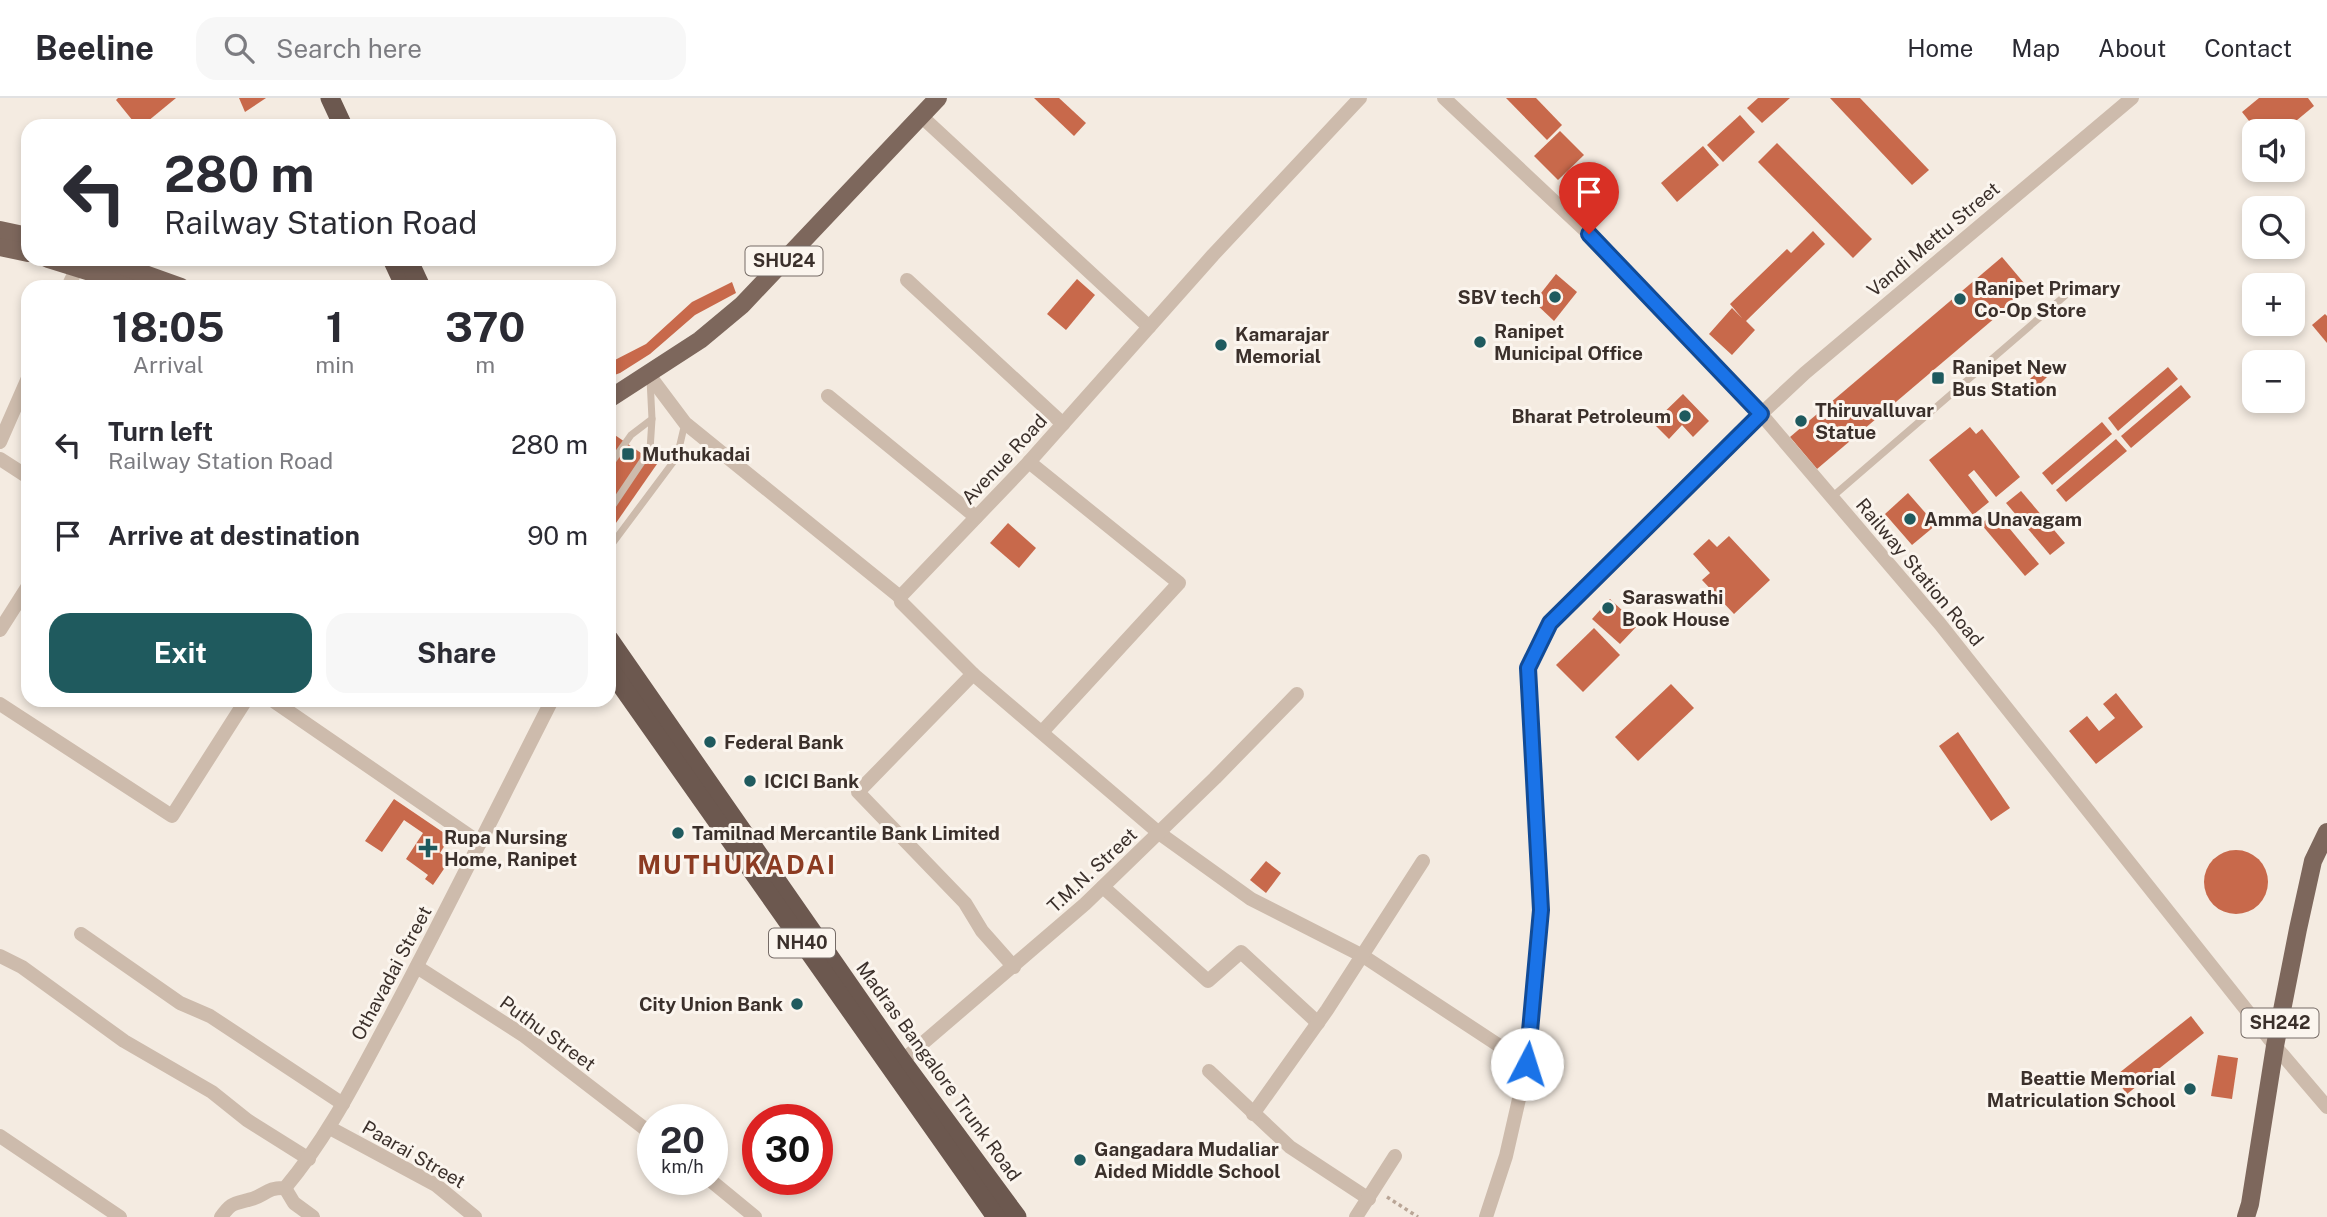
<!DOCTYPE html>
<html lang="en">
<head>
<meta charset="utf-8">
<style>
	:root { --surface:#fff; --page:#f7f7f7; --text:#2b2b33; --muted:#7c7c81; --line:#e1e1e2; --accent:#1f5a5e }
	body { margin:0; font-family:"Public Sans",sans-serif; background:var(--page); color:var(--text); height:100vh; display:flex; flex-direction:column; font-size:26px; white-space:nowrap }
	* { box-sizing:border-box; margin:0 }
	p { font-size:23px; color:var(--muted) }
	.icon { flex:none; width:38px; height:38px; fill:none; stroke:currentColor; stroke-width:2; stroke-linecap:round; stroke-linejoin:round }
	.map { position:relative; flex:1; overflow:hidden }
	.side { position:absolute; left:21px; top:182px; width:595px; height:427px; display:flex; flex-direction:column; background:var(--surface); border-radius:21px; box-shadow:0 4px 10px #0003 }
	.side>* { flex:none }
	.top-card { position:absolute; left:21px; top:21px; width:595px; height:147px; border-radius:21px; box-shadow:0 4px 10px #0003; background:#fff; color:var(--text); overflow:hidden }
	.tools { position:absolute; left:2242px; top:21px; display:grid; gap:14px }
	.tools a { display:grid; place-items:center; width:63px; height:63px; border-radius:14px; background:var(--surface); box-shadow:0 4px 10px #0003; font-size:35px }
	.speed { position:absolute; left:637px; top:1006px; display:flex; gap:14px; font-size:35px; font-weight:700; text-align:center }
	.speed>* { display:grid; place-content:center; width:91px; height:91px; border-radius:50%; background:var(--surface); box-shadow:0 4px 10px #0003; line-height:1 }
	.speed small { font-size:18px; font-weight:400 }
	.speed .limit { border:10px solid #d22; background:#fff; color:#111 }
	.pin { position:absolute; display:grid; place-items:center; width:60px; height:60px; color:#fff; margin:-72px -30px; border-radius:50% 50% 50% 0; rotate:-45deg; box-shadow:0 0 7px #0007 }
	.pin .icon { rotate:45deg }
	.me { position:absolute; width:77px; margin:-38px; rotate:5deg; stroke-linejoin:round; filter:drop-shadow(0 0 5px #0008) }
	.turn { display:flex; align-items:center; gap:24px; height:147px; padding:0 28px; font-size:32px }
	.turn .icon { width:91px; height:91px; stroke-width:2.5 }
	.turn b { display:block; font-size:49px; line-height:60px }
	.eta { display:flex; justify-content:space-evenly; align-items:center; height:119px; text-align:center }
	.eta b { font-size:42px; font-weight:700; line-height:49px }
	.button { display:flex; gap:14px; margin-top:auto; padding:14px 28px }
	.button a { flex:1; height:80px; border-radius:21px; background:var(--accent); color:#fff; font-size:28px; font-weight:700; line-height:80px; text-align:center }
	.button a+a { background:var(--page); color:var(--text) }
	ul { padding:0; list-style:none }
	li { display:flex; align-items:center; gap:21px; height:91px; padding:0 28px }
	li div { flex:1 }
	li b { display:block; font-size:26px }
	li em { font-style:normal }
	header { display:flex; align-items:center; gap:42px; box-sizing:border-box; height:98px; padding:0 35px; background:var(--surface); border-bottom:2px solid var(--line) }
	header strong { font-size:33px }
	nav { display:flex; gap:38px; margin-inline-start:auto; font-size:24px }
	.search { width:490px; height:63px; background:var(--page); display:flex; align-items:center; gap:18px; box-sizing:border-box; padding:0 24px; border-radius:21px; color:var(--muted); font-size:26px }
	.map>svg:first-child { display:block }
	.building { fill:#c8694b }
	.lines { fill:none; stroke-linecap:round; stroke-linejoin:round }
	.path { stroke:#b9a596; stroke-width:3.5; stroke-dasharray:3.5 3.5; stroke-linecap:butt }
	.service { stroke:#cdbbac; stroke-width:7 }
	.minor { stroke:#cdbbac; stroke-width:14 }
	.primary { stroke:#7d675c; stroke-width:18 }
	.trunk { stroke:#6c584f; stroke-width:19 }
	.route-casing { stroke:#114b97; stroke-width:18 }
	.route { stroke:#1a73e8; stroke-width:12 }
	.poi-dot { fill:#1f5a5e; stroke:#fbf5ee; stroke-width:2.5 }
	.labels { text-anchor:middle; stroke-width:6; stroke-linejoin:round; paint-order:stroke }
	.shield { fill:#fbf5ee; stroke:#756b66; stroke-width:2 }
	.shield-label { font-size:18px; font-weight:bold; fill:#3b302b }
	.street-label { font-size:19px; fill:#3b302b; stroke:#fbf5ee }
	.poi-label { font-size:19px; font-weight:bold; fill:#3b302b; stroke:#fbf5ee; text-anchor:start }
	.district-label { font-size:26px; font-weight:bold; letter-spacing:2px; fill:#8c3b22; stroke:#fbf5ee }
</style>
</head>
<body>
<header>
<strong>Beeline</strong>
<div class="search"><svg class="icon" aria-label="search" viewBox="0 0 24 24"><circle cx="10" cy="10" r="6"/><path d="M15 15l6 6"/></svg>Search here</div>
<nav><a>Home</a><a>Map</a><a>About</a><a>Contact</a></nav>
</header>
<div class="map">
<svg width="2327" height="1119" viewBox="0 0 2327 1119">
	<rect width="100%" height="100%" fill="#f4ebe1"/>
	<g class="building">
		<path d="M118,0H176L142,28H137L116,2Z"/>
		<path d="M239,0H266L245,14Z"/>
		<path d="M1034,0H1059L1086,25L1074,38Z"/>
		<path d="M1506,0H1536L1562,27L1547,42Z"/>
		<path d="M1758,0H1790L1762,25L1747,10Z"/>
		<path d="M1830,0H1860L1929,72L1912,87Z"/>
		<path d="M2259,0H2308L2314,8L2284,33H2257L2242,14Z"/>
		<path d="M1740,17L1755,34L1723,64L1707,47Z"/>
		<path d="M1560,33L1584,57L1558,82L1534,58Z"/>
		<path d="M1777,45L1872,141L1853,160L1758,64Z"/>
		<path d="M1703,48L1719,67L1677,104L1661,85Z"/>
		<path d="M1813,133L1825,146L1746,223L1755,232L1732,257L1709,236L1732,210L1742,220L1730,206L1787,151L1791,155Z"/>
		<path d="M2002,159L2029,191L1817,371L1790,339Z"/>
		<path d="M1556,176L1577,194L1554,223L1534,204Z"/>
		<path d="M1077,181L1095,197L1066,232L1047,216Z"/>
		<path d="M732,184L736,195L695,217L650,256L620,275L609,279V265L646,246L692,204Z"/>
		<path d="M2325,216L2327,218V245L2312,227Z"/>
		<path d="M2168,269L2178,281L2118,333L2108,320Z"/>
		<path d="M2040,271L2047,279L2036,290L2029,282Z"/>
		<path d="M2181,287L2191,299L2131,350L2121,338Z"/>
		<path d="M1683,296L1709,323L1693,339L1682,327L1669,341L1653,325Z"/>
		<path d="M2102,324L2112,336L2052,387L2042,375Z"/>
		<path d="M1970,329L1976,336L1982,331L2020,379L1996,399L1974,372L1968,377L1989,404L1973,417L1929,362Z"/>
		<path d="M609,333L657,366L609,435Z"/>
		<path d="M2116,341L2127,353L2066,404L2056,392Z"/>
		<path d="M2021,393L2065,445L2050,457L2006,405Z"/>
		<path d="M1908,395L1936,427L1912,447L1885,416Z"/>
		<path d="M1995,413L2039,466L2025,478L1981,426Z"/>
		<path d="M1008,425L1036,450L1019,470L990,445Z"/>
		<path d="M1729,438L1770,482L1734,516L1702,482L1710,475L1693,456L1709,441L1717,449Z"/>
		<path d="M1610,501L1638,527L1620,546L1592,521Z"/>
		<path d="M1594,530L1620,557L1583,594L1556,567Z"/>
		<path d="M1671,586L1694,610L1638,663L1615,639Z"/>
		<path d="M2116,595L2143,629L2096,666L2069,633L2087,618L2099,633L2115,620L2103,606Z"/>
		<path d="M1958,634L2010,710L1991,723L1939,648Z"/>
		<path d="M394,701L450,739L440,755L450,762L433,787L425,781L428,777L406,761L423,735L404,722L382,754L365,743Z"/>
		<circle cx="2236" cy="784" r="32"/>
		<path d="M1266,763L1281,775L1266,795L1250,782Z"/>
		<path d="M2191,918L2204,935L2127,996L2114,979Z"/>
		<path d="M2218,957L2238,960L2232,1001L2211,998Z"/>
	</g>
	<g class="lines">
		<path class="path" d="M1387,1099L1418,1119"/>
		<g class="service">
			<path d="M609,368L631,337L652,321L650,281"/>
			<path d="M1832,399L2067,196"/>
			<path d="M609,413L650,352L652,321"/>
			<path d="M609,450L677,359L685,325"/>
		</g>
		<g class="minor">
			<path d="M1444,0L1589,136L1761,316L1940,526L2275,948L2327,1009"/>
			<path d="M921,18L1149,229"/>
			<path d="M907,182L1063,326"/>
			<path d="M68,189L81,161"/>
			<path d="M649,277L685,325L900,499L1029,364L1213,157L1360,0"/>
			<path d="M828,298L976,419"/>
			<path d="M0,344L28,280"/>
			<path d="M0,361L28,379"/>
			<path d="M1029,364L1179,485L1042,634"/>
			<path d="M900,499L901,504L973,576L858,694L965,805L982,833L1014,869"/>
			<path d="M0,532L28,488"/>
			<path d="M973,576L1159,735L1251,801L1363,858L1527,966"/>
			<path d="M272,602L480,745"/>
			<path d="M0,606L172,718L246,602"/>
			<path d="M1103,789L1208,883L1241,854L1318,925"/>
			<path d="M81,836L180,905L210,918L343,1006"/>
			<path d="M0,858L22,869L124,943L212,994L247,1022L309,1061"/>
			<path d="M417,869L523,937L653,1037"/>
			<path d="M893,964L902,963L1085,806L1215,680L1297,596"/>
			<path d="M1209,973L1290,1049L1369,1101"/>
			<path d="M1253,1016L1327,912L1423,763"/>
			<path d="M330,1030L436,1087L475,1119"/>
			<path d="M0,1038L120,1119"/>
			<path d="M710,1082L755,1119"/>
			<path d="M285,1090L294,1105L313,1119"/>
			<path d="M221,1119C231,1105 233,1106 248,1102C264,1099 266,1089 285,1090C329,1038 358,978 390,919C446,814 498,708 552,602"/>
			<path d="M1356,1119L1395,1058"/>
			<path d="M1486,1119L1506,1058L1527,966L1541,812L1528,570L1550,525L1761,316L1805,275L2132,0"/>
		</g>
		<g class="primary">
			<path d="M0,132L28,138"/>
			<path d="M0,149L28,155"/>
			<path d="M48,161L138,189"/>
			<path d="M103,161L181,189"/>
			<path d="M609,301L700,242L742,207L938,0"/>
			<path d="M2246,1119L2250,1106L2275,948L2298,831L2313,763L2327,734"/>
		</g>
		<g class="trunk">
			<path d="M330,0L343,28"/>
			<path d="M392,161L405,189"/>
			<path d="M408,161L421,189"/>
			<path d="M609,541L902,963L1017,1119"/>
			<path d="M609,570L996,1119"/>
		</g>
	</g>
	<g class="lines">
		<defs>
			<path id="route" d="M1527,966L1541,812L1528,570L1550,525L1761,316L1589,136"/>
		</defs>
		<use href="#route" class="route-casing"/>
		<use href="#route" class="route"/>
	</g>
	<g class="poi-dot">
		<circle cx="1555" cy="199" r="7"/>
		<circle cx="1960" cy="201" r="7"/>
		<circle cx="1480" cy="244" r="7"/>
		<circle cx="1221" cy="247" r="7"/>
		<rect x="1931" y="273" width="14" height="14" rx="3.5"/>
		<circle cx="1685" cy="318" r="7"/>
		<circle cx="1801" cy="323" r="7"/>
		<rect x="621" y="349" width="14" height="14" rx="3.5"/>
		<circle cx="1910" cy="421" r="7"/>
		<circle cx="1608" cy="510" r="7"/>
		<circle cx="710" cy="644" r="7"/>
		<circle cx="750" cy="683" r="7"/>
		<circle cx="678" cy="735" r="7"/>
		<path d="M424.5 739.5h7v7h7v7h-7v7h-7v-7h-7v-7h7z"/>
		<circle cx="797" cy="906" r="7"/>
		<circle cx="2190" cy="991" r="7"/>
		<circle cx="1080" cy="1062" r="7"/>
	</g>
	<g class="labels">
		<g class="shield">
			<rect x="745.5" y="148.5" width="77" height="29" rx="5"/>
			<rect x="769" y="830.5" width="66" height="29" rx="5"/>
			<rect x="2241.5" y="910.5" width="77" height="29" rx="5"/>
		</g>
		<g class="shield-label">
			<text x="784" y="169">SHU24</text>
			<text x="802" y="851">NH40</text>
			<text x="2280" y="931">SH242</text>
		</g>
		<g class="street-label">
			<text transform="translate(1933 141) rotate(-40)" y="7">Vandi Mettu Street</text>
			<text transform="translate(1004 361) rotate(-47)" y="7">Avenue Road</text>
			<text transform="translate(1920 474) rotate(50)" y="7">Railway Station Road</text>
			<text transform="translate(1092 772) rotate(-43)" y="7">T.M.N. Street</text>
			<text transform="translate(391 875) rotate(-62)" y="7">Othavadai Street</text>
			<text transform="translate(548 935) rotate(36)" y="7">Puthu Street</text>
			<text transform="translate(939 973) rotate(54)" y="7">Madras Bangalore Trunk Road</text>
			<text transform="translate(414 1056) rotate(30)" y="7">Paarai Street</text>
		</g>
		<g class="poi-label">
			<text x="1974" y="197">Ranipet Primary<tspan x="1974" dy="22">Co-Op Store</tspan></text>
			<text x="1541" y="206" text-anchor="end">SBV tech</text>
			<text x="1494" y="240">Ranipet<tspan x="1494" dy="22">Municipal Office</tspan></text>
			<text x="1235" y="243">Kamarajar<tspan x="1235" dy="22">Memorial</tspan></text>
			<text x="1952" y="276">Ranipet New<tspan x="1952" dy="22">Bus Station</tspan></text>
			<text x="1815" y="319">Thiruvalluvar<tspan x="1815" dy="22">Statue</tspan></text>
			<text x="1671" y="325" text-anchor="end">Bharat Petroleum</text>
			<text x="642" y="363">Muthukadai</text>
			<text x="1924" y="428">Amma Unavagam</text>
			<text x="1622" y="506">Saraswathi<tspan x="1622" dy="22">Book House</tspan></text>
			<text x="724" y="651">Federal Bank</text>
			<text x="764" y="690">ICICI Bank</text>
			<text x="692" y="742">Tamilnad Mercantile Bank Limited</text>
			<text x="444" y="746">Rupa Nursing<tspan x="444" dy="22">Home, Ranipet</tspan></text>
			<text x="783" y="913" text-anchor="end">City Union Bank</text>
			<text x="2176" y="987" text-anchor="end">Beattie Memorial<tspan x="2176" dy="22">Matriculation School</tspan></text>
			<text x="1094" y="1058">Gangadara Mudaliar<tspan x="1094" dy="22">Aided Middle School</tspan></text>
		</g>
		<g class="district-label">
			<text x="737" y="776">MUTHUKADAI</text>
		</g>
	</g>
</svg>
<div class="tools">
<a><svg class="icon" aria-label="sound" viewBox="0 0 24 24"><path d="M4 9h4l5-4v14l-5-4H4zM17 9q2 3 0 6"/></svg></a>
<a><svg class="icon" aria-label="search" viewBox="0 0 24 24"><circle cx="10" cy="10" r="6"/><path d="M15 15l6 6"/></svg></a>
<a>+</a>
<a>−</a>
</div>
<div class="speed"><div>20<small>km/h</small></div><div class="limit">30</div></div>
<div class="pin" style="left:1589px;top:136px;background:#d93025"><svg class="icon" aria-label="arrive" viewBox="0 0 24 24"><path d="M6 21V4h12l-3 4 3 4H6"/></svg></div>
<svg class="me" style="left:1527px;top:966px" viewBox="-20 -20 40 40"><circle r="19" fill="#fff"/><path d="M0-13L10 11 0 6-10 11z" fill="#1a73e8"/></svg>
<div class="top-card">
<div class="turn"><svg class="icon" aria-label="left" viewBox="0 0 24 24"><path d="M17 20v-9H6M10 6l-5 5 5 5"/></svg><div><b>280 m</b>Railway Station Road</div></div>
</div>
<section class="side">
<div class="eta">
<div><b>18:05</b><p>Arrival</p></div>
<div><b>1</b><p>min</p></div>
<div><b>370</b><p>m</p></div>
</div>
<ul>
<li><svg class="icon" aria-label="left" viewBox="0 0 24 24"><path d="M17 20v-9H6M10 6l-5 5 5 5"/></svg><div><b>Turn left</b><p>Railway Station Road</p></div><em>280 m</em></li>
<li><svg class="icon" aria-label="arrive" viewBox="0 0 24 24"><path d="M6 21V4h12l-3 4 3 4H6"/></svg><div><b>Arrive at destination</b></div><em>90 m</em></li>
</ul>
<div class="button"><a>Exit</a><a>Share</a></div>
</section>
</div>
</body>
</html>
